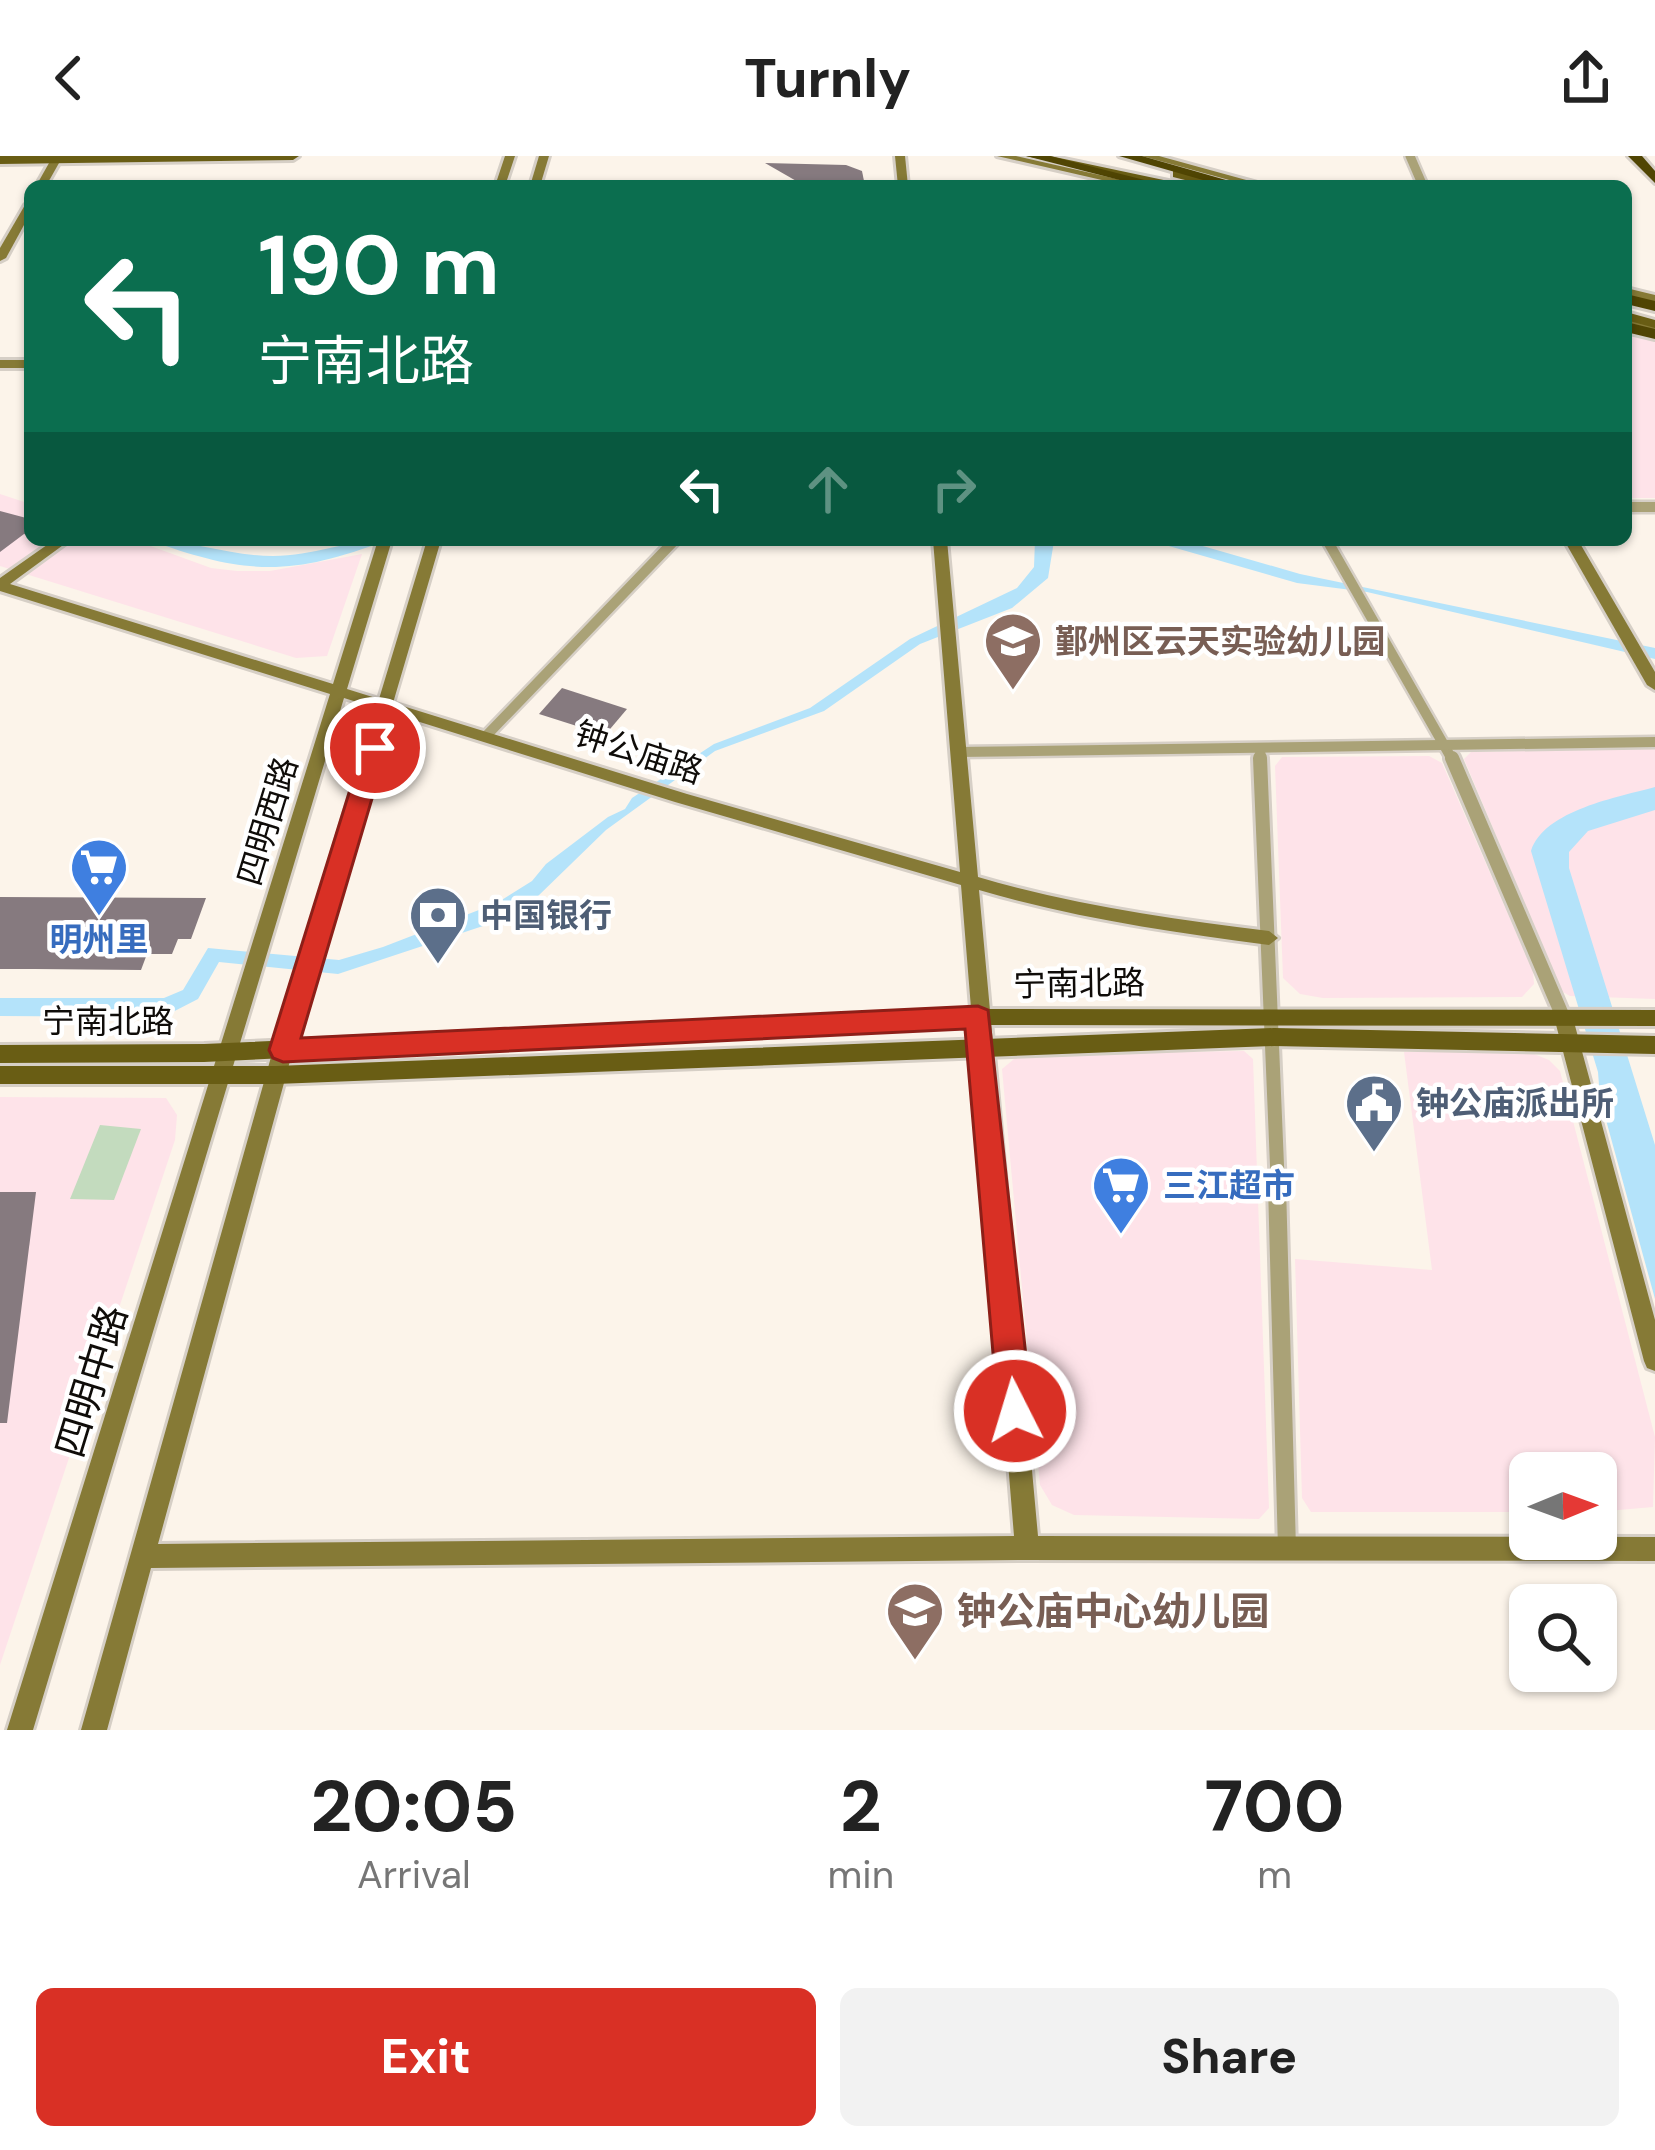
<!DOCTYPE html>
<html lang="en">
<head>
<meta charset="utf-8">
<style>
	:root { --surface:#fff; --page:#f2f2f2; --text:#222; --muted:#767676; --accent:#d93025 }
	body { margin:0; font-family:"DM Sans","Noto Sans SC",sans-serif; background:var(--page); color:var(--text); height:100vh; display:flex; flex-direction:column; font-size:45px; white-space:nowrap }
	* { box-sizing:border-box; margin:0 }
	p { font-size:39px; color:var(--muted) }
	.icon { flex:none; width:66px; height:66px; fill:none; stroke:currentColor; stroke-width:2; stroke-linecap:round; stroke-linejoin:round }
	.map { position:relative; height:1574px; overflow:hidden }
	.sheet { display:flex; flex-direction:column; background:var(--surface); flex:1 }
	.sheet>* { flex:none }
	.guide { position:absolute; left:24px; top:24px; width:1608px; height:366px; border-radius:18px; box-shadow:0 3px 9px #0004; background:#0b6e4f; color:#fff; overflow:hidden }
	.needle { width:78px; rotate:89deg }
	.controls { position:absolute; left:1509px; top:1296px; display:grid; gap:24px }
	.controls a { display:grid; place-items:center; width:108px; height:108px; border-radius:18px; background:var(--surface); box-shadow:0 3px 9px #0004; font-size:60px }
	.pin { position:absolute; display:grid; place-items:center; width:102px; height:102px; color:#fff; margin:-51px; border:6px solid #fff; border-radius:50%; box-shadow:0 3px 12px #0007 }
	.me { position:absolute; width:132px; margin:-66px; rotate:355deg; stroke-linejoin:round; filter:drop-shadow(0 0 9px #0008) }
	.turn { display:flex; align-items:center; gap:42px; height:252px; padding:0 36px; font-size:54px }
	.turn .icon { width:156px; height:156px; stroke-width:2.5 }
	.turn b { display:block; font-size:84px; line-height:102px }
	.lanes { display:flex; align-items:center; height:114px; padding:0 36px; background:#0003; justify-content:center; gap:60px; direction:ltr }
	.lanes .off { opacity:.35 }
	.eta { display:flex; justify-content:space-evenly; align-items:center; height:204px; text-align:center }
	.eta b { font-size:72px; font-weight:800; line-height:84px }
	.action { display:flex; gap:24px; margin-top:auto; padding:24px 36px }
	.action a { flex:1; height:138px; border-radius:18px; background:var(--accent); color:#fff; font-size:48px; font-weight:800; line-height:138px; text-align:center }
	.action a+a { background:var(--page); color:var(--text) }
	header { display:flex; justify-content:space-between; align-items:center; height:156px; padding:0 36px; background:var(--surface); font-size:54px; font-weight:800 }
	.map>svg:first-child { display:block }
	.commercial { fill:#fee3e9 }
	.green { fill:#c3dbbe }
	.water { fill:#b4e3fa }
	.building { fill:#867a7f }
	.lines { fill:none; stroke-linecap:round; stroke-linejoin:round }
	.street-far3-casing { stroke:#d6cfc6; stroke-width:14 }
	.street-far2-casing { stroke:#d6cfc6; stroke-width:15 }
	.street-far1-casing { stroke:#d6cfc6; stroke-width:20 }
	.street-casing { stroke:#d6cfc6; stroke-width:24 }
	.secondary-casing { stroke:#d6cfc6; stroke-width:6 }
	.primary-casing { stroke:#d6cfc6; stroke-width:6 }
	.highway-casing { stroke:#d6cfc6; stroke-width:6 }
	.street-far3 { stroke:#aaa277; stroke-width:9 }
	.street-far2 { stroke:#aaa277; stroke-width:10 }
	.street-far1 { stroke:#aaa277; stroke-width:14 }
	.street { stroke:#aaa277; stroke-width:18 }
	.secondary { fill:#867a36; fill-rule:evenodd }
	.primary { fill:#695d14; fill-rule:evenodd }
	.highway { fill:#504503; fill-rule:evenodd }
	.route { fill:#d93025; stroke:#8d1f18; stroke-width:3 }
	.labels { text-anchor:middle; stroke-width:9; stroke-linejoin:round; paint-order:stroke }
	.education-label { font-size:33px; font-weight:bold; fill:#785e54; stroke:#fff; text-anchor:start }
	.street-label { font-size:33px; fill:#0f0c09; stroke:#fff }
	.service-label { font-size:33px; font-weight:bold; fill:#4e5e75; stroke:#fff; text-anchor:start }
	.shop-label { font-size:33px; font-weight:bold; fill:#366cbe; stroke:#fff }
	.near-street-label { font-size:39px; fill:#0f0c09; stroke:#fff }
	.near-education-label { font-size:39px; font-weight:bold; fill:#785e54; stroke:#fff; text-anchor:start }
</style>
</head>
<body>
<header><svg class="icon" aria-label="back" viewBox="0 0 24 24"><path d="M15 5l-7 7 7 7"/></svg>Turnly<svg class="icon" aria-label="share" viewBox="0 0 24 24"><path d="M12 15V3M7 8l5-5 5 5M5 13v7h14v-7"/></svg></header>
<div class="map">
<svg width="1655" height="1574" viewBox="0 0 1655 1574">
	<rect width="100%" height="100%" fill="#fcf4ea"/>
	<g class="commercial">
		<path d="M1626,176L1655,184V342H1626Z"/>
		<path d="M0,338L30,348V384H134L211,412L237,415H270L362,398L327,500L296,502L0,410Z"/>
		<path d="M1655,592V843L1570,840L1561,835L1464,603L1471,596Z"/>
		<path d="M1429,600L1442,607L1533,815L1534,828L1522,841L1323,842L1300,838L1283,822L1275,610L1282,601Z"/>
		<path d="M1244,895L1253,903L1269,1352L1259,1363L1074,1359L1052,1349L1040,1329L1002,913L1020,898Z"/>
		<path d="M1404,896H1529L1549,904L1560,915L1655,1281L1653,1351L1596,1356V1317H1530V1356H1311L1302,1342L1295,1103L1432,1114Z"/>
		<path d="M0,941L166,942L177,959L175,984L0,1509Z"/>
	</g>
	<path class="green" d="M100,969L141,973L114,1044L70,1043Z"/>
	<g class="water">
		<path d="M149,384C192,384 230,400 273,400C313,400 347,384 387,384C291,421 245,419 149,384Z"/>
		<path d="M1035,384H1095L1054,385L1048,422L1012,452L920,488L824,555L715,595L606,674L536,742L483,770L338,818L219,806L198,843L163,861L0,860V842H164L183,834L208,792L339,804L383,791L497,747L532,725L546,708L608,661L625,653L632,642L714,588L810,552L910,483L1017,432L1034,411Z"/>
		<path d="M1148,384H1182L1300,418L1655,492V503L1367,436L1297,427Z"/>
		<path d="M1655,631V654L1588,675L1569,696V712L1655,989V1143L1600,942L1598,916L1531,695C1544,654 1619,641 1655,631Z"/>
	</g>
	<g class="building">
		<path d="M765,7L846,9L862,15L865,30H805Z"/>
		<path d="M0,355L30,363V380L24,378L0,396Z"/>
		<path d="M562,532L627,553L605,579L539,558Z"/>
		<path d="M0,741L206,742L191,783H178L172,798H147L141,814L35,813H0Z"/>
		<path d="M0,1036H36L7,1267H0Z"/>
	</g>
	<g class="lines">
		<defs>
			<path id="street-far3" d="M1410,0L1423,30"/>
			<g id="street-far2">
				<path d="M1626,351H1655"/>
				<path d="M1327,384L1453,605"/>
				<path d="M486,580L675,384"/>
				<path d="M1260,593L1261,605"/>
				<path d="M958,596L1655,586"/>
			</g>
			<g id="street-far1">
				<path d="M1260,602L1278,1033"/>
				<path d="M1452,602L1563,861"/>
			</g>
			<path id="street" d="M1277,1030L1287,1393"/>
			<g id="secondary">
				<path d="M53,0H63L46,30H36Z"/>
				<path d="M505,0H515L505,30H495Z"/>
				<path d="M539,0H549L540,30H530Z"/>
				<path d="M895,0H905L908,30H898Z"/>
				<path d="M997,0H1016L1148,30H1128Z"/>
				<path d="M1142,0H1159L1268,30H1251Z"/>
				<path d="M30,46V58L6,102L0,105V92L25,49Z"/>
				<path d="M1626,132L1655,139V146L1626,139Z"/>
				<path d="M1626,160L1655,168V176L1626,168Z"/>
				<rect x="0" y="204" width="30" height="8"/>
				<path d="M54,384H70L10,428L333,528L378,384H392L347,533L379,543L427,384H441L393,547L687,638L960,716L933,384H947L978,721C1073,749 1170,763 1269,775L1278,782L1269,789C1171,776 1074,762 979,734L1038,1380L1655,1381V1405L1027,1404L151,1412L107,1574H81L273,894L376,552L344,542L33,1574H7L330,538L0,435V422ZM391,557L675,646L961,729L1014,1380L158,1388L293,894Z"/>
				<path d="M1564,384H1578L1655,516V534L1647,529Z"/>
				<path d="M1568,854L1575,856L1577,861L1574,866L1655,1164V1215L1647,1212L1644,1205L1554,861L1556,856Z"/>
			</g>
			<g id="primary">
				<path d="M0,0H299L293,4L0,8Z"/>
				<path d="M1026,0H1050L1192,30H1167Z"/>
				<path d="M1177,14L1227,27L1229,30H1209L1173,21V15Z"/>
				<path d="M1626,156L1655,164V172L1626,164Z"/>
				<path d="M978,853L1655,854V870L978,869L204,906L0,907V889L204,888Z"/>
				<path d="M1274,872L1655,880V898L1274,890L276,928H0V910H276Z"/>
			</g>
			<g id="highway">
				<path d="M1026,0H1050L1168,30H1143Z"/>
				<path d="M1119,0H1142L1247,30H1224Z"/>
				<path d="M1628,0H1642L1655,15V27Z"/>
				<path d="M1626,138L1655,145V155L1626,148Z"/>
				<path d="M1626,166L1655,173V183L1626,176Z"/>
			</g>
		</defs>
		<use href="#street-far3" class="street-far3-casing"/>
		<use href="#street-far2" class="street-far2-casing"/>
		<use href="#street-far1" class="street-far1-casing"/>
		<use href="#street" class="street-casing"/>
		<use href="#secondary" class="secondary-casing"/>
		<use href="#primary" class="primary-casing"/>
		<use href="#highway" class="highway-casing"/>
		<use href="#street-far3" class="street-far3"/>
		<use href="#street-far2" class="street-far2"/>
		<use href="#street-far1" class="street-far1"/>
		<use href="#street" class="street"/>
		<use href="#secondary" class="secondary"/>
		<use href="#primary" class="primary"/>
		<use href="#highway" class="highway"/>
	</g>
	<path class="route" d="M375,584L387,592L301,882L978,850L988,854L1032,1255L1027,1267L1015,1271L1003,1267L998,1255L965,873L283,906L273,902L269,894L363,592Z"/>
	<defs>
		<symbol id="school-pin" viewBox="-11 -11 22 30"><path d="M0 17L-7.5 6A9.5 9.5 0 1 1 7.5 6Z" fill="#8d6e63" stroke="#fff"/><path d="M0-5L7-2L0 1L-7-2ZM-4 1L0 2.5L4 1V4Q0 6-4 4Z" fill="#fff"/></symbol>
		<symbol id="supermarket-pin" viewBox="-11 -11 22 30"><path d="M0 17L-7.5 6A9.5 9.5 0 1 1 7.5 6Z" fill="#3f7fe0" stroke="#fff"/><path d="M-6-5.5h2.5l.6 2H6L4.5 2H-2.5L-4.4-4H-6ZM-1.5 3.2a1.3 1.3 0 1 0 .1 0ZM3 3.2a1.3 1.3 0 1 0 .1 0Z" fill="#fff"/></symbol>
		<symbol id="bank-pin" viewBox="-11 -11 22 30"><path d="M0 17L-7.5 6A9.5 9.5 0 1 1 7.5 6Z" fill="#5c6f8a" stroke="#fff"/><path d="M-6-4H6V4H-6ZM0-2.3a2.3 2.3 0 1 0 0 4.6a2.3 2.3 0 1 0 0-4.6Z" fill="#fff"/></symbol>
		<symbol id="civic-pin" viewBox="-11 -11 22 30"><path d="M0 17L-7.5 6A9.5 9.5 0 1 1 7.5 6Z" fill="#5c6f8a" stroke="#fff"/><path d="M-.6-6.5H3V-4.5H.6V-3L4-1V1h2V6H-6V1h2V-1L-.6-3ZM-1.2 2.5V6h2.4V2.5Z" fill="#fff"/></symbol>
	</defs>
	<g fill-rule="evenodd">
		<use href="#school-pin" x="980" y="452" width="66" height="90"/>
		<use href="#supermarket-pin" x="66" y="678" width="66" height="90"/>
		<use href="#bank-pin" x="405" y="726" width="66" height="90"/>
		<use href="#civic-pin" x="1341" y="914" width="66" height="90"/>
		<use href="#supermarket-pin" x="1088" y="996" width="66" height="90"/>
		<use href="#school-pin" x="882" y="1422" width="66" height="90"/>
	</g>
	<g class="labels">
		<g class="education-label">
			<text x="1055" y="497">鄞州区云天实验幼儿园</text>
		</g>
		<g class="street-label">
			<text transform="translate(639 596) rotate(18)" y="12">钟公庙路</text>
			<text transform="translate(267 665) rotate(-73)" y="12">四明西路</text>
			<text transform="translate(1079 827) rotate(-1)" y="12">宁南北路</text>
			<text x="108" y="877">宁南北路</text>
		</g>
		<g class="service-label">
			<text x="480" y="771">中国银行</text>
			<text x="1416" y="959">钟公庙派出所</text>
		</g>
		<g class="shop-label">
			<text x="99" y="795">明州里</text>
			<text x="1163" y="1041" text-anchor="start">三江超市</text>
		</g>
		<g class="near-street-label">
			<text transform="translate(91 1225) rotate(-73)" y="14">四明中路</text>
		</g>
		<g class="near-education-label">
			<text x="957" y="1469">钟公庙中心幼儿园</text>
		</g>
	</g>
</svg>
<div class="controls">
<a><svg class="needle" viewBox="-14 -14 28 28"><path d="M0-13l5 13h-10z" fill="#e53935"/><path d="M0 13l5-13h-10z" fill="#767676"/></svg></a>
<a><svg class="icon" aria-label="search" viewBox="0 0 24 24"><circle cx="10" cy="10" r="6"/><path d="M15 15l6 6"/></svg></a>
</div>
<div class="pin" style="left:375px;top:592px;background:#d93025"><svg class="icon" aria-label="arrive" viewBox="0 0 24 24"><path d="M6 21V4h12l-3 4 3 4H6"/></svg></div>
<svg class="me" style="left:1015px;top:1255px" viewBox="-20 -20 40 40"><circle r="17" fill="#d93025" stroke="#fff" stroke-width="3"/><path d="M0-11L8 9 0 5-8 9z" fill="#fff"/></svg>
<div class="guide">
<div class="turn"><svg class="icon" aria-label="left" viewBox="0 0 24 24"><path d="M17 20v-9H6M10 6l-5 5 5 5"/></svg><div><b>190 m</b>宁南北路</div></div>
<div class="lanes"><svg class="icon" aria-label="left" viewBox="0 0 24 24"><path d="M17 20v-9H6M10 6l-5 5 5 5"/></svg><svg class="icon off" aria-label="ahead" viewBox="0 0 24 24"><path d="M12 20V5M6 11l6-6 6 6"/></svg><svg class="icon off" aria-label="right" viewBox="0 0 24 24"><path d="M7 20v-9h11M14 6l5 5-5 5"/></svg></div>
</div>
</div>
<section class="sheet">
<div class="eta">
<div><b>20:05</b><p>Arrival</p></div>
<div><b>2</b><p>min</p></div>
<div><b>700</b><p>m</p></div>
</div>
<div class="action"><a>Exit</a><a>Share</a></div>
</section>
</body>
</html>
